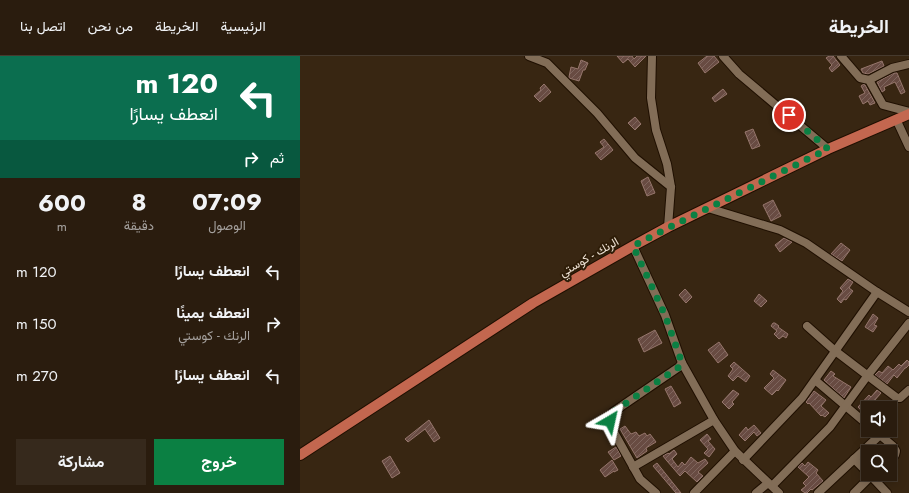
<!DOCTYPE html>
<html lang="ar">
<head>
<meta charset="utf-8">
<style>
	:root { --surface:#2a1c0e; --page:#36291c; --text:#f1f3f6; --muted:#a5a19e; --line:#463a2e; --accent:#0b8043 }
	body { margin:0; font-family:Jost,Vazirmatn,sans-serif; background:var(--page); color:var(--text); direction:rtl; height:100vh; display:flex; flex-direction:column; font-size:15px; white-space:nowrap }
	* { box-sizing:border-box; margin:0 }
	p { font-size:13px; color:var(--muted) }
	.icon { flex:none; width:22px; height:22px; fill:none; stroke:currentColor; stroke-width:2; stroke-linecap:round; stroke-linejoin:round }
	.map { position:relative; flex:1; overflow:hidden; direction:ltr }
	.drawer { display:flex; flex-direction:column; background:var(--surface); width:300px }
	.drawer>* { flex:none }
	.guide { background:#0b6e4f; color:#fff; overflow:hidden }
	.fabs { position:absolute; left:561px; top:345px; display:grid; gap:8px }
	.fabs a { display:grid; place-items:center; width:36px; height:36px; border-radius:0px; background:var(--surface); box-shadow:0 2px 10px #0003,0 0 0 1px var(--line); font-size:20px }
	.pin { position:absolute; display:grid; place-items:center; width:34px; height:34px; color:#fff; margin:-17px; border:2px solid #fff; border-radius:50%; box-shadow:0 1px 4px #0007 }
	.me { position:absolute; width:44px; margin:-22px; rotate:36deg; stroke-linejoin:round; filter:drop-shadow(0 0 3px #0008) }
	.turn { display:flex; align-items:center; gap:14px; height:84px; padding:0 16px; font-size:18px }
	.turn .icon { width:52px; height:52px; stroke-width:2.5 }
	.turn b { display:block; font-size:28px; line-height:34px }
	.then { display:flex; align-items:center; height:38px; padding:0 16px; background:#0003; gap:8px; font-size:15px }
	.eta { display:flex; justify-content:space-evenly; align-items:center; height:68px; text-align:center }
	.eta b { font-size:24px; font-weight:700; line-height:28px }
	.cta { display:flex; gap:8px; margin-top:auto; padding:8px 16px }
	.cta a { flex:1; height:46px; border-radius:0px; background:var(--accent); color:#fff; font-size:16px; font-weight:700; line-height:46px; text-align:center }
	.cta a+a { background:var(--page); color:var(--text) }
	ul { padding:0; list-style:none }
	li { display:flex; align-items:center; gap:12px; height:52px; padding:0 16px }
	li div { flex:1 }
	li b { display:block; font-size:15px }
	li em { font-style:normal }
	header { display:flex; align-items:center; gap:24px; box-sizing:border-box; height:56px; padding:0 20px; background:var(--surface); border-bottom:1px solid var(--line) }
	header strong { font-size:19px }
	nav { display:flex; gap:22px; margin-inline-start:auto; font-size:14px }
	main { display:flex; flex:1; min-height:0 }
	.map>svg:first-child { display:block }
	.building { fill:url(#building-hatch); stroke:#96766c }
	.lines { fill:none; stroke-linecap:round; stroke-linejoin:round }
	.minor-casing { stroke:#1f0f00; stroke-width:10 }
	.major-casing { stroke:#1f0f00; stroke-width:12 }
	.minor { stroke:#826d57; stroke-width:8 }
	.major { stroke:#c3674f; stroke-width:10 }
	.route { stroke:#0b8043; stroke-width:7; stroke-dasharray:0 12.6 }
	.labels { text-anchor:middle; stroke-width:4; stroke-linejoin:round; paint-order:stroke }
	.street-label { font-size:12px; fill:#efe3d6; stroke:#2e1d08 }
</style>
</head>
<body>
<header>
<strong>الخريطة</strong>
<nav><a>الرئيسية</a><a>الخريطة</a><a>من نحن</a><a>اتصل بنا</a></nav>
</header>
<main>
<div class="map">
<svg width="609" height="437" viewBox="0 0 609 437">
	<defs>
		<pattern id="building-hatch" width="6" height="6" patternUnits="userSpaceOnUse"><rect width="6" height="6" fill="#684b42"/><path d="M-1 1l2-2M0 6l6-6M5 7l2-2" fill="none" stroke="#7e655d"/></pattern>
	</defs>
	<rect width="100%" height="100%" fill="#382612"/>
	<g class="building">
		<path d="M317,0H332L334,3L337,0H346L335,11L328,3L323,7Z"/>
		<path d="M407,0H414L419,6L405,17L398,7Z"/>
		<path d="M529,0H533L540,9L532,16L529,12L532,9L526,2Z"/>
		<path d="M281,4L288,7L285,14H283L279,25L269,22V21L271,11L278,13Z"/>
		<path d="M582,5L584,10L568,18L563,17L561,13Z"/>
		<path d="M594,17H597L605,36L601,38L595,26L584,31L585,34L582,36L577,26Z"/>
		<path d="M244,28L251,36L240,46L234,40L241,34L240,32Z"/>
		<path d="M564,28L565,29L575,47L570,49L568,45L563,48L559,40L565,37L561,30Z"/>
		<path d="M423,33L427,38L415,46L412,42Z"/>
		<path d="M335,61L341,68L335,74L328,67Z"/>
		<path d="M453,73L460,90L452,93L445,76Z"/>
		<path d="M304,83L313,94L301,104L295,97L304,91L300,86Z"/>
		<path d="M348,121L355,137L347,140L341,125Z"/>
		<path d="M473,144L481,160L471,165L463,149Z"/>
		<path d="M484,182L492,186L480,196L475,189Z"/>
		<path d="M541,187L550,194L542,205L531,198Z"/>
		<path d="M548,223L553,226L549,232L553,235L546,244L544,243L541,247L537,243L543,235L540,232Z"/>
		<path d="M385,233L392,241L386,247L379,239Z"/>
		<path d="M459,238L467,245L461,251L454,245Z"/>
		<path d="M573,258L578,262L574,269L577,270L573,276L565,271Z"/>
		<path d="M473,267H475L479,270L478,271L488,278L486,282L483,280L479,283L474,278L477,275L471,270Z"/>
		<path d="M355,274L362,287L344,296L338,283Z"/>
		<path d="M419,286L428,299L418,307L408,294Z"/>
		<path d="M607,304L609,306V309L606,312H605L597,322L594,319L587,328L575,319L579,315L582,317L588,310L593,314L599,308L601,310Z"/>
		<path d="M434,306L450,320L446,326L438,320L433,325L428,320L433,313L430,310Z"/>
		<path d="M473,314L486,324L478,335L477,334L472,339L464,332L474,322L470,318Z"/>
		<path d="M531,315L535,318L533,320L551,331L544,342L524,324Z"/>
		<path d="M371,330L381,347L374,351L365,333Z"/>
		<path d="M433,334L439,338L432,346L434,348L429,353L422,346Z"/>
		<path d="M577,334L581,337L568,352V362L558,351L569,339L571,341Z"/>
		<path d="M514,335L526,344L521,350L529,357L525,361L522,359L521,360L509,347L508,348L506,346Z"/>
		<path d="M129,364L140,382L134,386L125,373L108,386L105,383Z"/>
		<path d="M454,369L461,377L457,380L454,376L445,385L439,379L446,371L448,374Z"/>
		<path d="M325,370L331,378L336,376L339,380L345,377L347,380L350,378L356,386L346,392L347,395L337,402L320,373Z"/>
		<path d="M407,378L411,383L408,385L415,393L409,401L404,397L408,393L400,384Z"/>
		<path d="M316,391L321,400L314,404L308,396Z"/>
		<path d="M374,394L377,398L372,403L378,411L382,406L385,409L391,401L398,407L405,403L408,407L398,416L403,420L397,426L385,415L380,420L367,405L363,400L368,397L369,398Z"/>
		<path d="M90,400L100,417L92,422L82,405Z"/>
		<path d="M312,404L318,414L314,416V415L305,421L300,414Z"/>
		<path d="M508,406L518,414L516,417L523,425L512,434L511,433L507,437H505L501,434L506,430L503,427L509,421L498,411L502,407L505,410Z"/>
		<path d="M357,407L381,437H376L353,410Z"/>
	</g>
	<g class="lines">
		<defs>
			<g id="minor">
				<path d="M229,0L247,7L297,57L335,102L371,131"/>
				<path d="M352,0L351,42L356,74L367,108L371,131L368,171"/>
				<path d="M423,0L439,18L528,93"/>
				<path d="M541,0L560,22L569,24L583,49L609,56"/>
				<path d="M569,24L592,12L609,8"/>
				<path d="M596,63L609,91"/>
				<path d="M408,152L480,174L506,187L577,236L609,256"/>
				<path d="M333,190L365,259L382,307L379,311L313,356L310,365L311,371L340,423L356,437"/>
				<path d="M507,270L534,294L597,342H600L609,334"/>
				<path d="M382,307L414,364L435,395L479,437"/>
				<path d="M515,324L568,369"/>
				<path d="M574,374L593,390L596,395L595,399L590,403"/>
				<path d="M554,403L568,417"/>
				<path d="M443,404L502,342L577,236"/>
				<path d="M333,411L414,364"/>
				<path d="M569,418L587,437"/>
				<path d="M472,430L530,371L568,319L609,267"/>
				<path d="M394,437L435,395"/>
				<path d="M456,437L468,427"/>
				<path d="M518,437L580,379"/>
				<path d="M554,437L573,418"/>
			</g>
			<path id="major" d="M0,399L233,247L333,190L368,171L528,93L609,58"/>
		</defs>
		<use href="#minor" class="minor-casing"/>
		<use href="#major" class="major-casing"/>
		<use href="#minor" class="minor"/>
		<use href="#major" class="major"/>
	</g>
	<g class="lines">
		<path class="route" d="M310,365L313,356L379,311L382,307L365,259L333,190L368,172L528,93L489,59"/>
	</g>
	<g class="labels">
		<g class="street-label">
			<text transform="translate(289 201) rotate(-30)" y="4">الرنك - كوستي</text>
		</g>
	</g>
</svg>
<div class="fabs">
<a><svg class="icon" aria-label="sound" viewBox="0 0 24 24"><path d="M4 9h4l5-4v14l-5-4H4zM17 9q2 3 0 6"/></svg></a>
<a><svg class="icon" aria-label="search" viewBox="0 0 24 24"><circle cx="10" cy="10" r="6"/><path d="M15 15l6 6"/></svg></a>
</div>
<div class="pin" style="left:489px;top:59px;background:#d93025"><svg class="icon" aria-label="arrive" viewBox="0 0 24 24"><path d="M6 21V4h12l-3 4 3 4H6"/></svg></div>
<svg class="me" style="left:310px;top:365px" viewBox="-20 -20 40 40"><path d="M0-17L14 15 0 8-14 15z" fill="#0b8043" stroke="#fff" stroke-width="4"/></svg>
</div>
<section class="drawer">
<div class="guide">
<div class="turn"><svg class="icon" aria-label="left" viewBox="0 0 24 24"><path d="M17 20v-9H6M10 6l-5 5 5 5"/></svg><div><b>120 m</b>انعطف يسارًا</div></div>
<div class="then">ثم<svg class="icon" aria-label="right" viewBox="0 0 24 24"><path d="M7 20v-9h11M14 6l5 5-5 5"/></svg></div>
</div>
<div class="eta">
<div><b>07:09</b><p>الوصول</p></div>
<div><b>8</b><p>دقيقة</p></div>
<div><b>600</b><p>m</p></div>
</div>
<ul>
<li><svg class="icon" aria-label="left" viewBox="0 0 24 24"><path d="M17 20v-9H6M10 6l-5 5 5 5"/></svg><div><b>انعطف يسارًا</b></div><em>120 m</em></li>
<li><svg class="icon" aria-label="right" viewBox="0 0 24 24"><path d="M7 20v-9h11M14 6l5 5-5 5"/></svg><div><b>انعطف يمينًا</b><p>الرنك - كوستي</p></div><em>150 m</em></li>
<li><svg class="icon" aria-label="left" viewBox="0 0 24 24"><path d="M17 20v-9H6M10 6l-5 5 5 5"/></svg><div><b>انعطف يسارًا</b></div><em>270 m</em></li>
</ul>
<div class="cta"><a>خروج</a><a>مشاركة</a></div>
</section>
</main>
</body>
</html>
